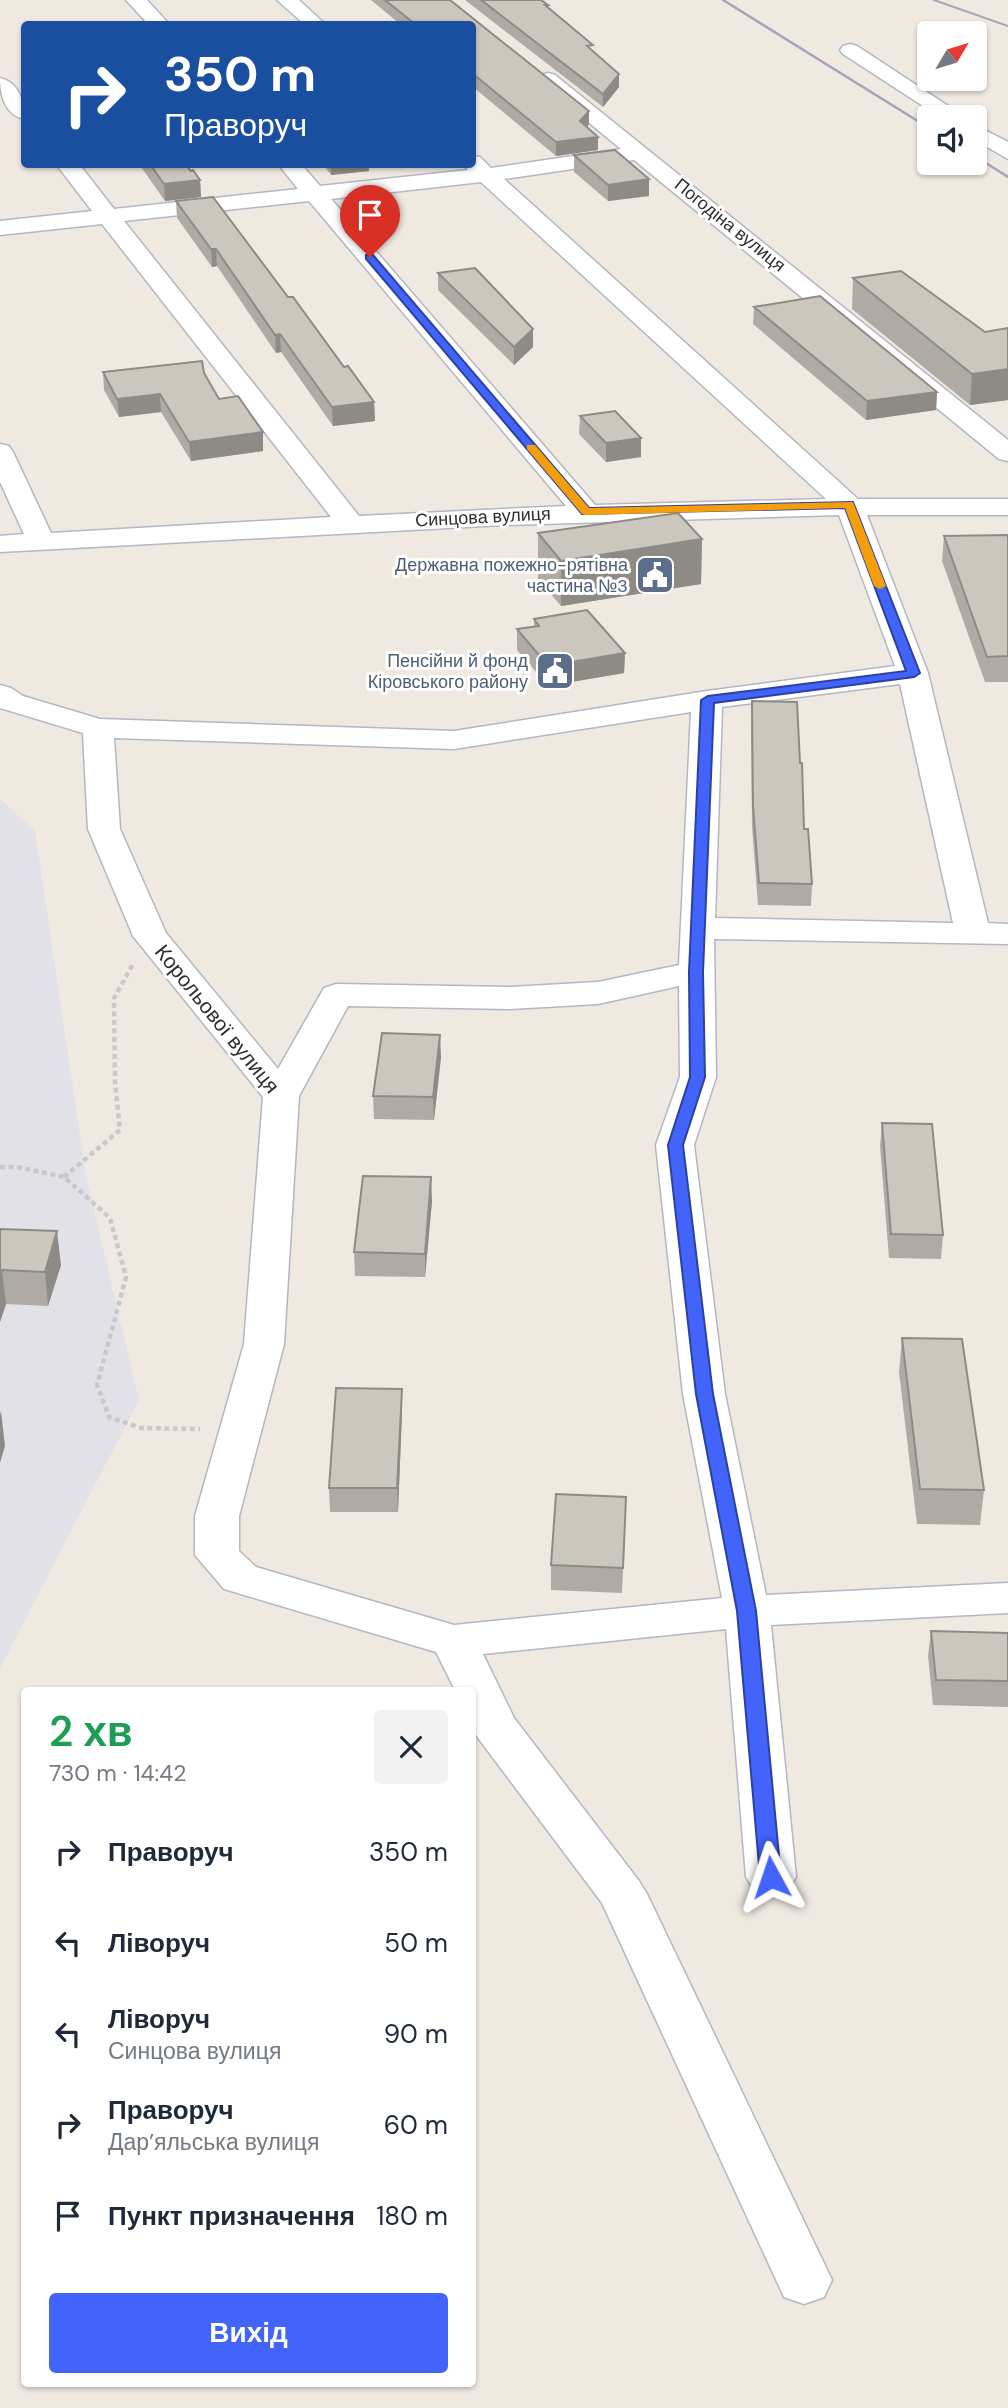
<!DOCTYPE html>
<html lang="uk">
<head>
<meta charset="utf-8">
<style>
	:root { --surface:#fff; --page:#f2f2f3; --text:#1f2937; --muted:#747a83; --accent:#4264fb }
	body { margin:0; font-family:"DM Sans",sans-serif; background:var(--page); color:var(--text); height:100vh; display:flex; flex-direction:column; font-size:26px; white-space:nowrap }
	* { box-sizing:border-box; margin:0 }
	p { font-size:23px; color:var(--muted) }
	.icon { flex:none; width:38px; height:38px; fill:none; stroke:currentColor; stroke-width:2; stroke-linecap:round; stroke-linejoin:round }
	.map { position:relative; flex:1; overflow:hidden }
	.sheet { position:absolute; left:21px; top:1687px; width:455px; height:700px; display:flex; flex-direction:column; background:var(--surface); border-radius:7px; box-shadow:0 2px 5px #0004 }
	.sheet>* { flex:none }
	.hud { position:absolute; left:21px; top:21px; width:455px; height:147px; border-radius:7px; box-shadow:0 2px 5px #0004; background:#1a4fa0; color:#fff; overflow:hidden }
	.needle { width:46px; rotate:52deg }
	.controls { position:absolute; left:917px; top:21px; display:grid; gap:14px }
	.controls a { display:grid; place-items:center; width:70px; height:70px; border-radius:7px; background:var(--surface); box-shadow:0 2px 5px #0004; font-size:35px }
	.pin { position:absolute; display:grid; place-items:center; width:60px; height:60px; color:#fff; margin:-72px -30px; border-radius:50% 50% 50% 0; rotate:-45deg; box-shadow:0 0 7px #0007 }
	.pin .icon { rotate:45deg }
	.me { position:absolute; width:77px; margin:-38px; rotate:355deg; stroke-linejoin:round; filter:drop-shadow(0 0 5px #0008) }
	.turn { display:flex; align-items:center; gap:24px; height:147px; padding:0 28px; font-size:32px }
	.turn .icon { width:91px; height:91px; stroke-width:2.5 }
	.turn b { display:block; font-size:49px; line-height:60px }
	.round { display:grid; place-items:center; flex:none; width:74px; height:74px; border-radius:7px; background:var(--page) }
	.overview { display:flex; align-items:center; justify-content:space-between; height:119px; padding:0 28px }
	h1 { font-size:42px; font-weight:600; line-height:52px; color:#1e9e55 }
	.button { display:flex; gap:14px; margin-top:auto; padding:14px 28px }
	.button a { flex:1; height:80px; border-radius:7px; background:var(--accent); color:#fff; font-size:28px; font-weight:600; line-height:80px; text-align:center }
	ul { padding:0; list-style:none }
	li { display:flex; align-items:center; gap:21px; height:91px; padding:0 28px }
	li div { flex:1 }
	li b { display:block; font-size:26px }
	li em { font-style:normal }
	.map>svg:first-child { display:block }
	.industrial { fill:#e3e1e8 }
	.lines { fill:none; stroke-linecap:round; stroke-linejoin:round }
	.minor-casing { stroke:#b4b7c1; stroke-width:3 }
	.path { stroke:#c9c9c9; stroke-width:4.5; stroke-dasharray:5 3.5; stroke-linecap:butt }
	.minor { fill:#fff; fill-rule:evenodd }
	.tram { stroke:#a3a6b8; stroke-width:2 }
	.rail { stroke:#a3a6b8; stroke-width:2.5 }
	.wall { fill:#afaba4 }
	.shaded-wall { fill:#8e8b86 }
	.building { fill:#cbc7bf; stroke:#8e8b86; stroke-width:2 }
	.route { fill:#4264fb; stroke:#2b41a3; stroke-width:2 }
	.slow { fill:#f59e0b }
	.labels { text-anchor:middle; stroke-width:6; stroke-linejoin:round; paint-order:stroke }
	.far-street-label { font-size:18px; fill:#2e2e2e; stroke:#fff }
	.far-service-label { font-size:18px; fill:#4e5e75; stroke:#fff; text-anchor:end }
	.street-label { font-size:21px; fill:#2e2e2e; stroke:#fff }
</style>
</head>
<body>
<div class="map">
<svg width="1008" height="2408" viewBox="0 0 1008 2408">
	<rect width="100%" height="100%" fill="#efe9e1"/>
	<path class="industrial" d="M0,799L35,831L86,1176L139,1400L0,1668Z"/>
	<g class="lines">
		<defs>
			<g id="minor">
				<path d="M126,0H147L169,24H148Z"/>
				<path d="M277,0H299L325,24H304Z"/>
				<path d="M850,44L857,46L965,117H940L843,54L840,50L843,46Z"/>
				<path d="M548,73L555,75L1008,440V461L999,459L634,160L504,179L858,499H1008V515H867L928,673L988,923L1008,924V944L714,939L716,1077L694,1145L725,1394L766,1595L1008,1583V1613L771,1625L796,1877L788,1890L771,1895L754,1890L746,1877L726,1629L483,1654L514,1718L639,1881L647,1894L832,2280L824,2297L804,2304L784,2297L602,1903L478,1738L472,1728V1690H455L436,1652L224,1589L195,1555V1516L244,1344L263,1097L133,936L88,829L83,733L0,708V685L11,688L23,696L100,719L454,731L707,691L895,666L839,515L504,525L0,552V536L24,534L0,482V444L9,446L13,452L51,533L331,517L102,224L0,235V221L92,211L56,164H79L114,209L298,189L278,164H301L320,186L468,170L463,164H472V156L480,157L491,168L621,149L541,83L538,79L541,75ZM481,182L826,499L595,505L331,199ZM309,201L566,506L359,516L124,221ZM900,684L953,923L715,918L722,707ZM691,712L679,965L598,982L510,987L336,984L324,988L278,1069L166,933L120,829L114,738L454,749ZM679,986L680,1077L656,1145L683,1394L722,1598L454,1625L256,1567L239,1551V1516L284,1344L299,1096L348,1006L510,1009L598,1004Z"/>
				<path d="M0,78C20,83 24,102 24,119C5,115 0,95 0,78Z"/>
				<path d="M975,125L1008,142V159L975,140Z"/>
			</g>
		</defs>
		<use href="#minor" class="minor-casing"/>
		<g class="path">
			<path d="M0,1167H17L64,1177L110,1218L126,1277L97,1385L109,1417L141,1428L200,1429"/>
			<path d="M64,1177L120,1130L115,1083L114,998L133,964"/>
		</g>
		<use href="#minor" class="minor"/>
		<path class="tram" d="M934,0L1008,26"/>
		<g class="rail">
			<path d="M723,0L929,128"/>
			<path d="M975,156L1008,177"/>
		</g>
	</g>
	<g class="wall">
		<path d="M371,0H450L589,111V124L587,127L598,137V150L556,156L472,86V24H400Z"/>
		<path d="M465,0H541L593,51L619,87L603,107Z"/>
		<path d="M574,155L649,179V196L608,201L574,172Z"/>
		<path d="M139,164H185L200,180L201,197L165,201Z"/>
		<path d="M323,164H368L369,171L331,175Z"/>
		<path d="M176,201L288,297L344,367L374,402L375,421L333,426L281,352L276,353L217,266L212,267L177,218Z"/>
		<path d="M438,273L533,347L514,365L438,290Z"/>
		<path d="M853,278L985,332L1008,328V400L970,405L852,309Z"/>
		<path d="M754,307L937,392L936,410L866,420L753,324Z"/>
		<path d="M103,372L204,373L219,399L263,451L191,461L161,412L119,417L104,390Z"/>
		<path d="M580,416L641,438V457L606,462L579,434Z"/>
		<path d="M538,533L702,539L701,584L561,606L538,579Z"/>
		<path d="M1008,535V682H985L942,561L944,536Z"/>
		<path d="M534,619L625,653L624,673L548,686L517,650V629L534,626Z"/>
		<path d="M752,701L804,829L812,884L811,906L758,905L752,827L751,722Z"/>
		<path d="M441,1057L434,1120L374,1119L373,1096Z"/>
		<path d="M882,1123L943,1235L941,1259L889,1258L880,1146Z"/>
		<path d="M432,1201L425,1277L355,1276L354,1252Z"/>
		<path d="M0,1229L61,1265L48,1306L6,1304L0,1322Z"/>
		<path d="M902,1338L984,1490L980,1525L917,1524L899,1372Z"/>
		<path d="M402,1413L398,1512H330L329,1488Z"/>
		<path d="M626,1497L622,1593L551,1590V1565Z"/>
		<path d="M931,1631L1008,1633V1707L933,1705L928,1656Z"/>
	</g>
	<g class="shaded-wall">
		<path d="M619,74V87L603,107V94Z"/>
		<path d="M589,111V124L580,134V121Z"/>
		<path d="M598,137V150L556,156V142Z"/>
		<path d="M331,164H368L369,171L331,175Z"/>
		<path d="M649,179V196L608,201V185Z"/>
		<path d="M200,180L201,197L165,201L164,184Z"/>
		<path d="M211,249H216L217,266L212,267Z"/>
		<path d="M533,329V347L514,365V347Z"/>
		<path d="M280,334L281,352L276,353L275,335Z"/>
		<path d="M1008,369V400L970,405L972,374Z"/>
		<path d="M937,392L936,410L866,420L867,401Z"/>
		<path d="M160,394L161,412L119,417L117,399Z"/>
		<path d="M374,402L375,421L333,426L332,407Z"/>
		<path d="M263,432V451L191,461L189,442Z"/>
		<path d="M641,438V457L606,462V443Z"/>
		<path d="M702,539L701,584L561,606V561Z"/>
		<path d="M625,653L624,673L548,686V666Z"/>
		<path d="M440,1035L441,1057L434,1120L433,1097Z"/>
		<path d="M431,1177L432,1201L425,1277V1254Z"/>
		<path d="M57,1231L61,1265L48,1306L45,1272Z"/>
		<path d="M2,1270L6,1304L0,1322V1276Z"/>
		<path d="M402,1389V1413L398,1512L397,1488Z"/>
		<path d="M1,1411L5,1446L0,1463V1415Z"/>
	</g>
	<g class="building">
		<path d="M385,0H450L589,111L580,121L598,137L556,142L472,73V24H415Z"/>
		<path d="M481,0H541L548,5H545L593,45L587,46L619,74L603,94Z"/>
		<path d="M615,150L649,179L608,185L574,155Z"/>
		<path d="M150,164H185L191,171L193,170L200,180L164,184Z"/>
		<path d="M213,197L288,297H293L344,367L348,366L374,402L332,407L280,334L275,335L216,249H211L176,201Z"/>
		<path d="M475,268L533,329L514,347L438,273Z"/>
		<path d="M901,271L985,332L1008,328V369L972,374L853,278Z"/>
		<path d="M820,296L937,392L867,401L754,307Z"/>
		<path d="M202,361L204,373L219,399L238,396L263,432L189,442L160,394L117,399L103,372Z"/>
		<path d="M615,411L641,438L606,443L580,416Z"/>
		<path d="M678,513L702,539L561,561L538,533Z"/>
		<path d="M1008,535V656L987,657L944,536Z"/>
		<path d="M587,610L625,653L548,666L517,629L539,626L534,619Z"/>
		<path d="M752,701L797,702L800,763H802L804,829H808L812,884L759,883L753,806Z"/>
		<path d="M382,1033L440,1035L433,1097L373,1096Z"/>
		<path d="M882,1123L932,1124L943,1235L891,1234Z"/>
		<path d="M363,1176L431,1177L425,1254L354,1252Z"/>
		<path d="M0,1229L57,1231L45,1272L2,1270L0,1276Z"/>
		<path d="M902,1338L962,1339L984,1490L920,1489Z"/>
		<path d="M336,1388L402,1389L397,1488H329Z"/>
		<path d="M556,1494L626,1497L623,1568L551,1565Z"/>
		<path d="M931,1631L1008,1633V1681L936,1680Z"/>
	</g>
	<path class="route" d="M366,255H373L589,508L853,502L920,673L914,677L714,703L703,972L705,1077L683,1145L713,1394L756,1611L781,1877L778,1882L771,1885L763,1882L760,1877L737,1611L696,1394L668,1145L690,1077L689,972L701,700L708,696L906,671L845,508L582,514L366,259Z"/>
	<path class="slow" d="M527,445H535L589,508L853,502L886,586L880,589L874,586L845,508L586,515L582,514L527,449Z"/>
	<defs>
		<symbol id="civic-square" viewBox="-11 -11 22 22"><rect x="-9" y="-9" width="18" height="18" rx="4" fill="#5c6f8a" stroke="#fff"/><path d="M-.6-6.5H3V-4.5H.6V-3L4-1V1h2V6H-6V1h2V-1L-.6-3ZM-1.2 2.5V6h2.4V2.5Z" fill="#fff"/></symbol>
	</defs>
	<g fill-rule="evenodd">
		<use href="#civic-square" x="633" y="553" width="44" height="44"/>
		<use href="#civic-square" x="533" y="649" width="44" height="44"/>
	</g>
	<g class="labels">
		<g class="far-street-label">
			<text transform="translate(730 225) rotate(39)" y="6">Погодіна вулиця</text>
			<text transform="translate(483 517) rotate(-3)" y="6">Синцова вулиця</text>
		</g>
		<g class="far-service-label">
			<text x="628" y="571">Державна пожежно-рятівна<tspan x="628" dy="21">частина №3</tspan></text>
			<text x="528" y="667">Пенсійни й фонд<tspan x="528" dy="21">Кіровського району</tspan></text>
		</g>
		<g class="street-label">
			<text transform="translate(217 1019) rotate(51)" y="7">Корольової вулиця</text>
		</g>
	</g>
</svg>
<div class="controls">
<a><svg class="needle" viewBox="-14 -14 28 28"><path d="M0-13l5 13h-10z" fill="#e53935"/><path d="M0 13l5-13h-10z" fill="#747a83"/></svg></a>
<a><svg class="icon" aria-label="sound" viewBox="0 0 24 24"><path d="M4 9h4l5-4v14l-5-4H4zM17 9q2 3 0 6"/></svg></a>
</div>
<div class="pin" style="left:370px;top:257px;background:#d93025"><svg class="icon" aria-label="arrive" viewBox="0 0 24 24"><path d="M6 21V4h12l-3 4 3 4H6"/></svg></div>
<svg class="me" style="left:771px;top:1877px" viewBox="-20 -20 40 40"><path d="M0-17L14 15 0 8-14 15z" fill="#4264fb" stroke="#fff" stroke-width="4"/></svg>
<div class="hud">
<div class="turn"><svg class="icon" aria-label="right" viewBox="0 0 24 24"><path d="M7 20v-9h11M14 6l5 5-5 5"/></svg><div><b>350 m</b>Праворуч</div></div>
</div>
<section class="sheet">
<div class="overview"><div><h1>2 хв</h1><p>730 m · 14:42</p></div><a class="round"><svg class="icon" aria-label="close" viewBox="0 0 24 24"><path d="M6 6l12 12M18 6L6 18"/></svg></a></div>
<ul>
<li><svg class="icon" aria-label="right" viewBox="0 0 24 24"><path d="M7 20v-9h11M14 6l5 5-5 5"/></svg><div><b>Праворуч</b></div><em>350 m</em></li>
<li><svg class="icon" aria-label="left" viewBox="0 0 24 24"><path d="M17 20v-9H6M10 6l-5 5 5 5"/></svg><div><b>Ліворуч</b></div><em>50 m</em></li>
<li><svg class="icon" aria-label="left" viewBox="0 0 24 24"><path d="M17 20v-9H6M10 6l-5 5 5 5"/></svg><div><b>Ліворуч</b><p>Синцова вулиця</p></div><em>90 m</em></li>
<li><svg class="icon" aria-label="right" viewBox="0 0 24 24"><path d="M7 20v-9h11M14 6l5 5-5 5"/></svg><div><b>Праворуч</b><p>Дар’яльська вулиця</p></div><em>60 m</em></li>
<li><svg class="icon" aria-label="arrive" viewBox="0 0 24 24"><path d="M6 21V4h12l-3 4 3 4H6"/></svg><div><b>Пункт призначення</b></div><em>180 m</em></li>
</ul>
<div class="button"><a>Вихід</a></div>
</section>
</div>
</body>
</html>
